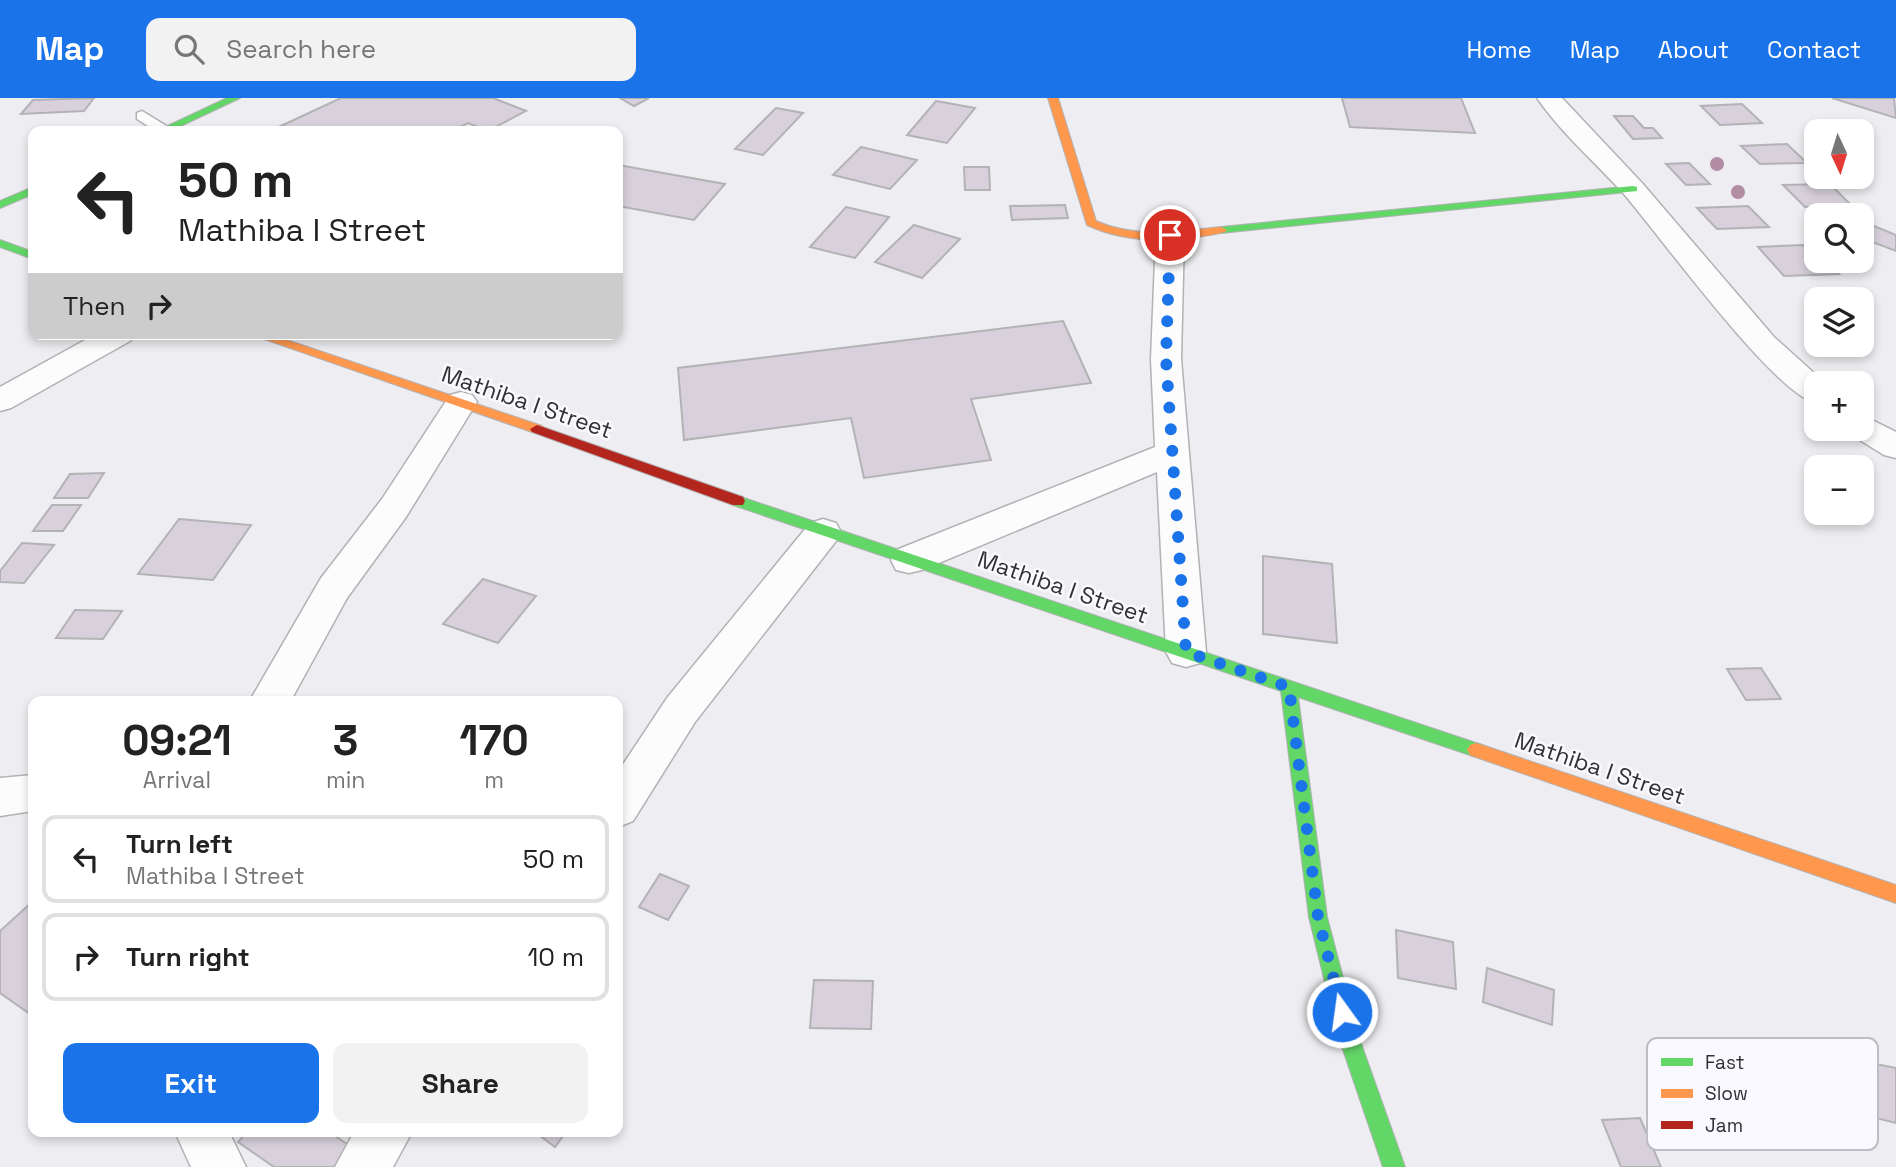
<!DOCTYPE html>
<html lang="en">
<head>
<meta charset="utf-8">
<style>
	:root { --surface:#fff; --page:#f2f2f2; --text:#222; --muted:#767676; --line:#e0e0e0; --accent:#1a73e8 }
	body { margin:0; font-family:"Space Grotesk",sans-serif; background:var(--page); color:var(--text); height:100vh; display:flex; flex-direction:column; font-size:26px; white-space:nowrap }
	* { box-sizing:border-box; margin:0 }
	p { font-size:23px; color:var(--muted) }
	.icon { flex:none; width:38px; height:38px; fill:none; stroke:currentColor; stroke-width:2; stroke-linecap:round; stroke-linejoin:round }
	.map { position:relative; flex:1; overflow:hidden }
	.details { position:absolute; left:28px; top:598px; width:595px; height:441px; display:flex; flex-direction:column; background:var(--surface); border-radius:14px; box-shadow:0 4px 10px #0003 }
	.details>* { flex:none }
	.top-card { position:absolute; left:28px; top:28px; width:595px; height:214px; border-radius:14px; box-shadow:0 4px 10px #0003; background:#fff; color:var(--text); overflow:hidden }
	.needle { width:46px; rotate:176deg }
	.fabs { position:absolute; left:1804px; top:21px; display:grid; gap:14px }
	.fabs a { display:grid; place-items:center; width:70px; height:70px; border-radius:14px; background:var(--surface); box-shadow:0 4px 10px #0003; font-size:35px }
	.pin { position:absolute; display:grid; place-items:center; width:60px; height:60px; color:#fff; margin:-30px; border:4px solid #fff; border-radius:50%; box-shadow:0 2px 7px #0007 }
	.me { position:absolute; width:77px; margin:-38px; rotate:346deg; stroke-linejoin:round; filter:drop-shadow(0 0 5px #0008) }
	.turn { display:flex; align-items:center; gap:24px; height:147px; padding:0 35px; font-size:32px }
	.turn .icon { width:91px; height:91px; stroke-width:2.5 }
	.turn b { display:block; font-size:49px; line-height:60px }
	.then { display:flex; align-items:center; height:66px; padding:0 35px; background:#0003; gap:14px; font-size:26px }
	.eta { display:flex; justify-content:space-evenly; align-items:center; height:119px; text-align:center }
	.eta b { font-size:42px; font-weight:700; line-height:49px }
	.primary-button { display:flex; gap:14px; margin-top:auto; padding:14px 35px }
	.primary-button a { flex:1; height:80px; border-radius:14px; background:var(--accent); color:#fff; font-size:28px; font-weight:700; line-height:80px; text-align:center }
	.primary-button a+a { background:var(--page); color:var(--text) }
	ul { padding:0; list-style:none }
	li { display:flex; align-items:center; gap:21px; height:88px; margin:0 14px 10px; padding:0 21px; border:4px solid var(--line); border-radius:14px }
	li div { flex:1 }
	li b { display:block; font-size:26px }
	li em { font-style:normal }
	header { display:flex; align-items:center; gap:42px; box-sizing:border-box; height:98px; padding:0 35px; background:var(--accent); color:#fff }
	header strong { font-size:33px }
	nav { display:flex; gap:38px; margin-inline-start:auto; font-size:24px }
	.search { width:490px; height:63px; background:var(--page); display:flex; align-items:center; gap:18px; box-sizing:border-box; padding:0 24px; border-radius:14px; color:var(--muted); font-size:26px }
	.map>svg:first-child { display:block }
	.building { fill:#d8d1dc; stroke:#b3b2b5; stroke-width:2 }
	.lines { fill:none; stroke-linecap:round; stroke-linejoin:round }
	.lane-casing { stroke:#b2b2b5; stroke-width:3 }
	.street-casing { stroke:#b2b2b5; stroke-width:3 }
	.fast-casing { stroke:#b2b2b5; stroke-width:2 }
	.slow-casing { stroke:#b2b2b5; stroke-width:2 }
	.jam-casing { stroke:#b2b2b5; stroke-width:2 }
	.lane { fill:#fcfcfd; fill-rule:evenodd }
	.street { fill:#fcfcfd; fill-rule:evenodd }
	.fast { fill:#63d668; fill-rule:evenodd }
	.slow { fill:#ff974d; fill-rule:evenodd }
	.jam { fill:#b3261e; fill-rule:evenodd }
	.tree { fill:#b28ca2 }
	.route { stroke:#1a73e8; stroke-width:12; stroke-dasharray:0 21.6 }
	.labels { text-anchor:middle; stroke-width:5; stroke-linejoin:round; paint-order:stroke }
	.street-label { font-size:23px; fill:#313134; stroke:#faf9ff }
	.key { fill:#faf9ff; stroke:#bebdc2; stroke-width:2 }
	.key-label { font-size:19px; fill:#313134 }
</style>
</head>
<body>
<header>
<strong>Map</strong>
<div class="search"><svg class="icon" aria-label="search" viewBox="0 0 24 24"><circle cx="10" cy="10" r="6"/><path d="M15 15l6 6"/></svg>Search here</div>
<nav><a>Home</a><a>Map</a><a>About</a><a>Contact</a></nav>
</header>
<div class="map">
<svg width="1896" height="1069" viewBox="0 0 1896 1069">
	<rect width="100%" height="100%" fill="#eeeef2"/>
	<g class="building">
		<path d="M94,0L84,13L21,16L33,2Z"/>
		<path d="M341,0H493L526,13L488,33L468,25L452,33H270Z"/>
		<path d="M620,0H649L634,8Z"/>
		<path d="M1342,0H1461L1475,35L1350,29Z"/>
		<path d="M1832,0H1894L1896,20Z"/>
		<path d="M936,3L975,10L947,45L907,37Z"/>
		<path d="M1742,6L1762,25L1720,27L1701,8Z"/>
		<path d="M776,10L803,15L763,57L735,51Z"/>
		<path d="M1614,18H1633L1644,30H1653L1662,40L1633,41Z"/>
		<path d="M1787,46L1807,65L1760,66L1741,48Z"/>
		<path d="M861,49L917,62L890,91L833,77Z"/>
		<path d="M1689,65L1710,86L1686,87L1666,66Z"/>
		<path d="M618,67L725,86L694,122L618,108Z"/>
		<path d="M964,69H989L990,92H965Z"/>
		<path d="M1830,86L1852,108L1805,109L1783,87Z"/>
		<path d="M1065,107L1068,120L1012,122L1010,108Z"/>
		<path d="M1748,108L1769,129L1717,131L1697,110Z"/>
		<path d="M846,109L889,119L855,160L810,149Z"/>
		<path d="M1862,123L1896,137V153L1862,140Z"/>
		<path d="M914,127L960,141L922,180L875,164Z"/>
		<path d="M1803,147L1816,163H1826L1839,176L1784,178L1758,149Z"/>
		<path d="M1063,223L1091,285L971,301L991,362L864,380L851,320L684,342L678,270Z"/>
		<path d="M104,375L88,400H54L70,376Z"/>
		<path d="M52,407H81L63,433H33Z"/>
		<path d="M179,421L251,427L213,482L138,476Z"/>
		<path d="M22,445L54,447L24,485L0,484V473Z"/>
		<path d="M1263,458L1332,466L1337,545L1263,536Z"/>
		<path d="M483,481L536,498L498,545L443,526Z"/>
		<path d="M75,512L122,513L103,541L56,540Z"/>
		<path d="M1761,570L1781,601L1746,602L1727,571Z"/>
		<path d="M660,776L689,788L668,822L639,809Z"/>
		<path d="M33,803V918L0,895V833Z"/>
		<path d="M1396,832L1453,844L1456,891L1398,880Z"/>
		<path d="M1487,870L1554,892L1552,927L1483,904Z"/>
		<path d="M814,882L873,883L871,931L810,930Z"/>
		<path d="M1860,963L1896,970V1025L1876,1020Z"/>
		<path d="M1640,1020L1661,1069H1621L1602,1022Z"/>
		<path d="M247,1034H329L359,1054L348,1069H274L238,1044Z"/>
		<path d="M535,1034H566L555,1049Z"/>
	</g>
	<g class="lines">
		<defs>
			<path id="lane" d="M142,13L173,32L156,33L137,21V15Z"/>
			<g id="street">
				<path d="M1537,0H1562L1642,85L1774,239L1825,285H1816V305C1774,296 1658,135 1623,95C1595,64 1561,35 1537,0Z"/>
				<path d="M1170,129L1180,131L1184,137L1181,261L1206,554L1200,565L1186,569L1172,565L1166,554L1157,374L922,472L909,475L896,472L891,462L896,452L1155,349L1151,261L1156,137L1160,131Z"/>
				<path d="M96,236H134L130,243L11,310L0,313V289Z"/>
				<path d="M461,294L472,297L477,304L406,419L347,500L290,604H249L321,480L382,401L450,297Z"/>
				<path d="M1862,317L1896,334V360L1884,357L1850,336L1847,331H1862Z"/>
				<path d="M823,421L836,425L841,434L836,443L695,624L633,723L618,729V674L667,600L810,425Z"/>
				<path d="M33,677V713L0,718V680Z"/>
				<path d="M175,1034H229L246,1069H191Z"/>
				<path d="M354,1034H412L393,1069H335Z"/>
			</g>
			<g id="fast">
				<path d="M227,0H240L170,33H157Z"/>
				<path d="M1633,88L1637,89V93L1221,135L1215,132L1221,129Z"/>
				<path d="M33,89V96L0,110V103Z"/>
				<path d="M0,142L33,154V161L0,149Z"/>
				<path d="M738,398L1482,647L1485,652L1482,657L1476,659L1298,599L1327,819L1358,937L1405,1069H1383L1338,937L1309,819L1281,593L733,407L731,403Z"/>
			</g>
			<g id="slow">
				<path d="M1048,0H1058L1096,123C1136,141 1179,133 1221,129L1227,132L1225,134C1180,144 1130,147 1087,127Z"/>
				<path d="M250,236H269L542,328L544,331L542,334H532Z"/>
				<path d="M1476,645L1896,787V805L1470,657L1467,652L1470,647Z"/>
			</g>
			<path id="jam" d="M537,327L743,399L745,403L743,407H733L532,334L530,331Z"/>
		</defs>
		<use href="#lane" class="lane-casing"/>
		<use href="#street" class="street-casing"/>
		<use href="#fast" class="fast-casing"/>
		<use href="#slow" class="slow-casing"/>
		<use href="#jam" class="jam-casing"/>
		<use href="#lane" class="lane"/>
		<use href="#street" class="street"/>
		<use href="#fast" class="fast"/>
		<use href="#slow" class="slow"/>
		<use href="#jam" class="jam"/>
	</g>
	<g class="tree">
		<circle cx="1717" cy="66" r="7"/>
		<circle cx="1738" cy="94" r="7"/>
	</g>
	<g class="lines">
		<path class="route" d="M1170,137L1166,261L1186,554L1289,589L1318,819L1342,914"/>
	</g>
	<g class="labels">
		<g class="street-label">
			<text transform="translate(527 304) rotate(19)" y="8">Mathiba I Street</text>
			<text transform="translate(1063 489) rotate(19)" y="8">Mathiba I Street</text>
			<text transform="translate(1600 670) rotate(19)" y="8">Mathiba I Street</text>
		</g>
	</g>
	<rect x="1647" y="940" width="231" height="112" rx="10" class="key"/>
	<rect x="1661" y="960" width="32" height="8" fill="#63d668"/>
	<rect x="1661" y="991" width="32" height="9" fill="#ff974d"/>
	<rect x="1661" y="1023" width="32" height="8" fill="#b3261e"/>
	<g class="key-label">
		<text x="1705" y="971">Fast</text>
		<text x="1705" y="1002">Slow</text>
		<text x="1705" y="1034">Jam</text>
	</g>
</svg>
<div class="fabs">
<a><svg class="needle" viewBox="-14 -14 28 28"><path d="M0-13l5 13h-10z" fill="#e53935"/><path d="M0 13l5-13h-10z" fill="#767676"/></svg></a>
<a><svg class="icon" aria-label="search" viewBox="0 0 24 24"><circle cx="10" cy="10" r="6"/><path d="M15 15l6 6"/></svg></a>
<a><svg class="icon" aria-label="layers" viewBox="0 0 24 24"><path d="M12 4l9 5-9 5-9-5zM3 14l9 5 9-5"/></svg></a>
<a>+</a>
<a>−</a>
</div>
<div class="pin" style="left:1170px;top:137px;background:#d93025"><svg class="icon" aria-label="arrive" viewBox="0 0 24 24"><path d="M6 21V4h12l-3 4 3 4H6"/></svg></div>
<svg class="me" style="left:1342px;top:914px" viewBox="-20 -20 40 40"><circle r="17" fill="#1a73e8" stroke="#fff" stroke-width="3"/><path d="M0-11L8 9 0 5-8 9z" fill="#fff"/></svg>
<div class="top-card">
<div class="turn"><svg class="icon" aria-label="left" viewBox="0 0 24 24"><path d="M17 20v-9H6M10 6l-5 5 5 5"/></svg><div><b>50 m</b>Mathiba I Street</div></div>
<div class="then">Then<svg class="icon" aria-label="right" viewBox="0 0 24 24"><path d="M7 20v-9h11M14 6l5 5-5 5"/></svg></div>
</div>
<section class="details">
<div class="eta">
<div><b>09:21</b><p>Arrival</p></div>
<div><b>3</b><p>min</p></div>
<div><b>170</b><p>m</p></div>
</div>
<ul>
<li><svg class="icon" aria-label="left" viewBox="0 0 24 24"><path d="M17 20v-9H6M10 6l-5 5 5 5"/></svg><div><b>Turn left</b><p>Mathiba I Street</p></div><em>50 m</em></li>
<li><svg class="icon" aria-label="right" viewBox="0 0 24 24"><path d="M7 20v-9h11M14 6l5 5-5 5"/></svg><div><b>Turn right</b></div><em>10 m</em></li>
</ul>
<div class="primary-button"><a>Exit</a><a>Share</a></div>
</section>
</div>
</body>
</html>
